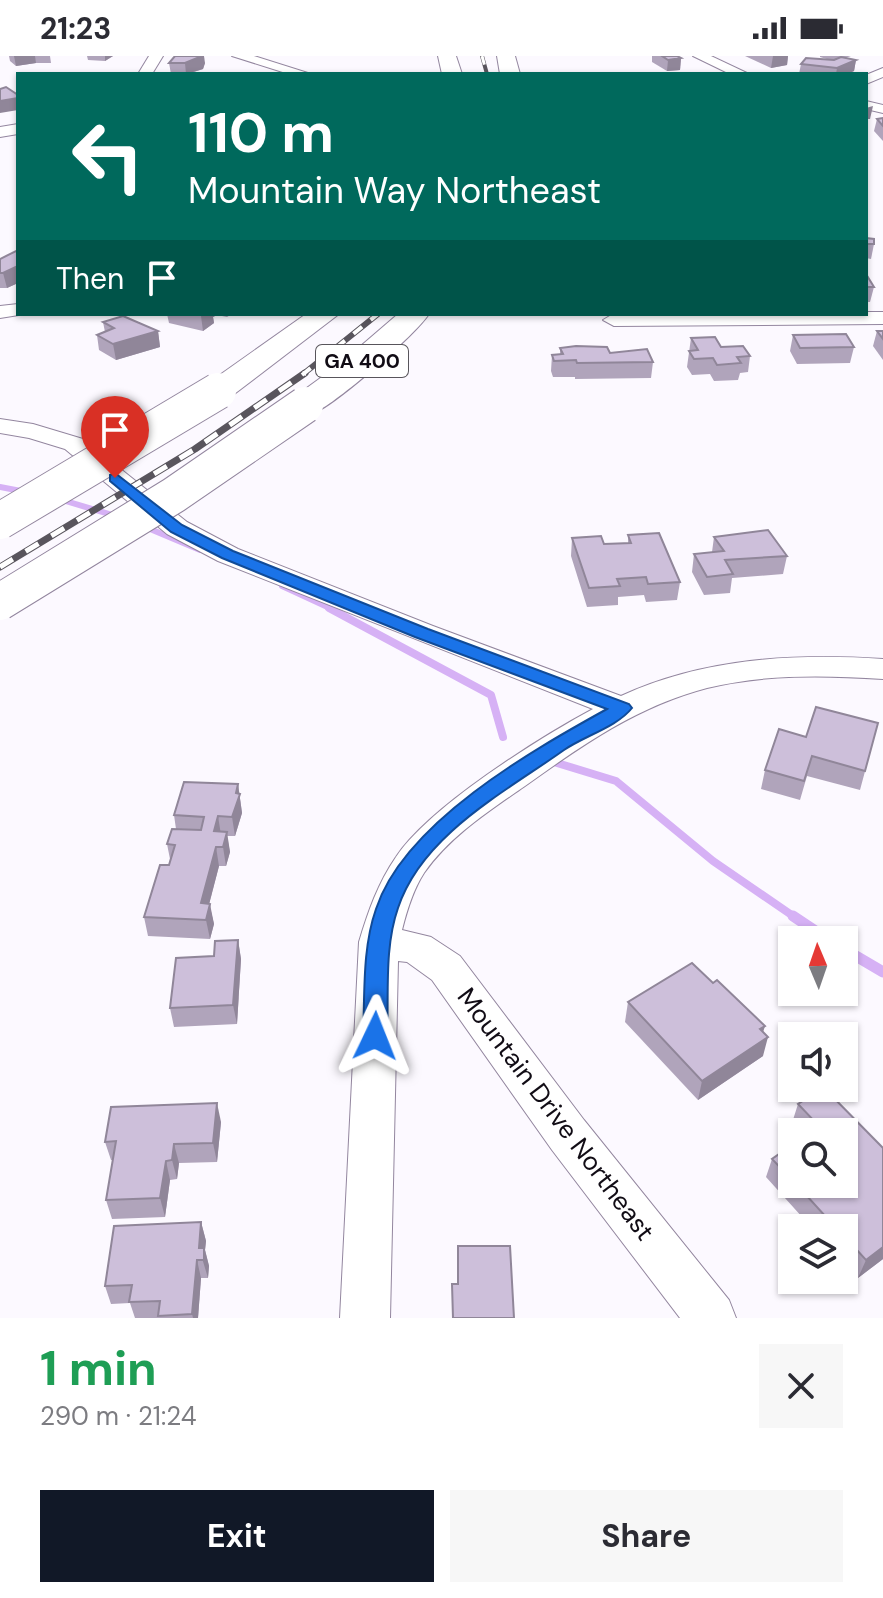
<!DOCTYPE html>
<html lang="en">
<head>
<meta charset="utf-8">
<style>
	:root { --surface:#fff; --page:#f7f7f7; --text:#2b2b33; --muted:#7c7c81; --accent:#111827 }
	body { margin:0; font-family:"DM Sans",sans-serif; background:var(--page); color:var(--text); height:100vh; display:flex; flex-direction:column; font-size:30px; white-space:nowrap }
	* { box-sizing:border-box; margin:0 }
	p { font-size:26px; color:var(--muted) }
	.icon { flex:none; width:44px; height:44px; fill:none; stroke:currentColor; stroke-width:2; stroke-linecap:round; stroke-linejoin:round }
	.map { position:relative; height:1262px; overflow:hidden }
	.panel { display:flex; flex-direction:column; background:var(--surface); flex:1 }
	.panel>* { flex:none }
	.banner { position:absolute; left:16px; top:16px; width:852px; height:244px; border-radius:0px; box-shadow:0 2px 6px #0004; background:#00695c; color:#fff; overflow:hidden }
	.needle { width:52px; rotate:358deg }
	.fabs { position:absolute; left:778px; top:870px; display:grid; gap:16px }
	.fabs a { display:grid; place-items:center; width:80px; height:80px; border-radius:0px; background:var(--surface); box-shadow:0 2px 6px #0004; font-size:40px }
	.pin { position:absolute; display:grid; place-items:center; width:68px; height:68px; color:#fff; margin:-82px -34px; border-radius:50% 50% 50% 0; rotate:-45deg; box-shadow:0 0 8px #0007 }
	.pin .icon { rotate:45deg }
	.me { position:absolute; width:88px; margin:-44px; rotate:2deg; stroke-linejoin:round; filter:drop-shadow(0 0 6px #0008) }
	.turn { display:flex; align-items:center; gap:28px; height:168px; padding:0 40px; font-size:36px }
	.turn .icon { width:104px; height:104px; stroke-width:2.5 }
	.turn b { display:block; font-size:56px; line-height:68px }
	.then { display:flex; align-items:center; height:76px; padding:0 40px; background:#0003; gap:16px; font-size:30px }
	.round { display:grid; place-items:center; flex:none; width:84px; height:84px; border-radius:0px; background:var(--page) }
	.summary { display:flex; align-items:center; justify-content:space-between; height:136px; padding:0 40px }
	h1 { font-size:48px; font-weight:700; line-height:60px; color:#1e9e55 }
	.cta { display:flex; gap:16px; margin-top:auto; padding:16px 40px }
	.cta a { flex:1; height:92px; border-radius:0px; background:var(--accent); color:#fff; font-size:32px; font-weight:700; line-height:92px; text-align:center }
	.cta a+a { background:var(--page); color:var(--text) }
	.status { display:flex; justify-content:space-between; align-items:center; height:56px; padding:0 40px; background:var(--surface); direction:ltr }
	.status svg { height:22px; fill:currentColor }
	.map>svg:first-child { display:block }
	.lines { fill:none; stroke-linecap:round; stroke-linejoin:round }
	.stream-far2 { stroke:#d6b1f5; stroke-width:6 }
	.stream-far1 { stroke:#d6b1f5; stroke-width:8 }
	.stream { stroke:#d6b1f5; stroke-width:11 }
	.minor-casing { stroke:#93869f; stroke-width:2 }
	.highway-casing { stroke:#93869f; stroke-width:2 }
	.minor { fill:#fff; fill-rule:evenodd }
	.highway { fill:#fff; fill-rule:evenodd }
	.rail-far2-casing { stroke:#59555d; stroke-width:4 }
	.rail-far1-casing { stroke:#59555d; stroke-width:6 }
	.rail-casing { stroke:#59555d; stroke-width:7 }
	.rail-far2 { stroke:#fff; stroke-width:3; stroke-dasharray:9; stroke-linecap:butt }
	.rail-far1 { stroke:#fff; stroke-width:4; stroke-dasharray:11; stroke-linecap:butt }
	.rail { stroke:#fff; stroke-width:5; stroke-dasharray:15; stroke-linecap:butt }
	.highway-bridge-casing { stroke:#93869f; stroke-width:38; stroke-linecap:butt }
	.highway-bridge { stroke:#fff; stroke-width:36 }
	.wall { fill:#b0a4bb }
	.shaded-wall { fill:#908699 }
	.building { fill:#cdbfda; stroke:#908699; stroke-width:2 }
	.route { fill:#1a73e8; stroke:#114b97; stroke-width:2 }
	.labels { text-anchor:middle; stroke-width:7; stroke-linejoin:round; paint-order:stroke }
	.shield { fill:#fff; stroke:#58555b; stroke-width:2 }
	.shield-label { font-size:20px; font-weight:bold; fill:#110c15 }
	.near-street-label { font-size:26px; fill:#110c15; stroke:#fff }
</style>
</head>
<body>
<div class="status"><b>21:23</b><svg viewBox="0 0 49 12"><path d="M0 12V9h3v3zM5 12V6h3v6zM10 12V3h3v9zM15 12V0h3v12zM26 1h20v11H26zM47 4h2v5h-2z"/></svg></div>
<div class="map">
<svg width="883" height="1262" viewBox="0 0 883 1262">
	<rect width="100%" height="100%" fill="#fcf9ff"/>
	<g class="lines">
		<g class="stream-far2">
			<path d="M0,431L26,436"/>
			<path d="M59,443L119,461"/>
			<path d="M143,470L200,494"/>
			<path d="M282,530L334,554"/>
		</g>
		<g class="stream-far1">
			<path d="M329,552L491,639L503,681"/>
			<path d="M557,707L616,725L713,805L796,862"/>
		</g>
		<g class="stream">
			<path d="M793,860L829,884"/>
			<path d="M844,893L883,916"/>
		</g>
		<defs>
			<g id="minor">
				<path d="M149,0H163L152,18H138Z"/>
				<path d="M232,0H254L311,18H289Z"/>
				<path d="M693,0H711L749,18H730Z"/>
				<path d="M883,12V21L866,28V19Z"/>
				<path d="M866,45L883,49V57L866,53Z"/>
				<path d="M18,68V78L0,81V71Z"/>
				<path d="M18,248V258H25L0,262V250Z"/>
				<path d="M866,256H883V268L614,270L603,264L613,258Z"/>
				<path d="M0,363L33,368L83,383L187,466L238,493L433,570L621,640C703,602 795,597 883,603V623C824,619 764,618 707,632C638,650 582,689 525,730C489,755 450,780 424,817C413,834 407,854 402,874L431,881L460,900L584,1064L729,1244L736,1262H680L552,1094L432,924L407,906L398,905L390,1262H340L359,886C368,856 378,827 396,801C429,751 539,682 593,653L218,505L167,478L65,393L29,382L0,377Z"/>
			</g>
			<g id="highway">
				<path d="M438,0H456L462,18H442Z"/>
				<path d="M497,0H515L520,18H500Z"/>
				<path d="M306,258H339L229,342L218,345L207,342L202,335L207,328Z"/>
				<path d="M398,258H429C413,281 343,341 318,355C310,359 303,358 293,356L289,349L293,342L341,307Z"/>
			</g>
		</defs>
		<use href="#minor" class="minor-casing"/>
		<use href="#highway" class="highway-casing"/>
		<use href="#minor" class="minor"/>
		<use href="#highway" class="highway"/>
		<defs>
			<path id="rail-far2" d="M482,0L487,18"/>
			<path id="rail-far1" d="M302,319L378,258"/>
			<path id="rail" d="M0,511L195,393L305,317"/>
		</defs>
		<use href="#rail-far2" class="rail-far2-casing"/>
		<use href="#rail-far1" class="rail-far1-casing"/>
		<use href="#rail" class="rail-casing"/>
		<use href="#rail-far2" class="rail-far2"/>
		<use href="#rail-far1" class="rail-far1"/>
		<use href="#rail" class="rail"/>
		<defs>
			<g id="highway-bridge">
				<path d="M0,465L218,335"/>
				<path d="M0,546L174,439L305,349"/>
			</g>
		</defs>
		<use href="#highway-bridge" class="highway-bridge-casing"/>
		<use href="#highway-bridge" class="highway-bridge"/>
	</g>
	<g class="wall">
		<path d="M9,0H50L51,7H36L16,10L10,5Z"/>
		<path d="M87,0H113L105,5L88,4Z"/>
		<path d="M652,0H677L681,2L680,14L667,15L652,6Z"/>
		<path d="M745,0H788L787,9L771,12Z"/>
		<path d="M820,0H851L845,2L856,4L854,15L847,18H799L801,8L830,4L820,1Z"/>
		<path d="M169,7H205L203,13L188,18H171Z"/>
		<path d="M883,62V85L874,75L877,63Z"/>
		<path d="M866,182L874,188L871,203L866,202Z"/>
		<path d="M18,194V227L7,232H0V203Z"/>
		<path d="M866,218L874,231L870,246H866Z"/>
		<path d="M167,258H232L227,261L217,259L213,261L214,267L203,275L169,267Z"/>
		<path d="M103,266L158,275L160,291L116,304L99,294L97,279L105,276Z"/>
		<path d="M877,275H883V304L873,290Z"/>
		<path d="M793,279L854,291L850,307L797,308L790,295Z"/>
		<path d="M691,282L750,300L748,316L740,317L738,324L714,325L710,318L692,319L687,311Z"/>
		<path d="M560,292L610,297L653,306L651,322L575,323V321H553L551,315L552,299L560,298Z"/>
		<path d="M628,479L680,526L677,544L646,546L644,539L618,541V549L587,551L571,500L572,482L604,488L628,487Z"/>
		<path d="M714,481L787,500L783,518L732,522L730,537L704,539L692,516L694,498L712,496Z"/>
		<path d="M878,667L860,734L807,720L800,744L761,733L765,714L806,681Z"/>
		<path d="M238,728L242,757L235,780H227L230,796L226,810H219L209,848L214,868L210,883L148,880L144,861L169,809L170,803L167,788L176,773L174,759Z"/>
		<path d="M238,884L241,903L237,968L174,971L170,952L214,900Z"/>
		<path d="M628,946L763,976V1000L698,1044L625,966Z"/>
		<path d="M798,1048L883,1092V1203L858,1222L844,1207V1172H812L766,1121L772,1103L792,1089V1128H844V1076H801L792,1067Z"/>
		<path d="M221,1066L217,1106L179,1107L177,1123L170,1124L165,1161L112,1163L106,1144L113,1104H111L105,1086Z"/>
		<path d="M201,1166L206,1185L205,1194L209,1210L208,1222H201L198,1262H135L130,1247L111,1248L105,1230Z"/>
	</g>
	<g class="shaded-wall">
		<path d="M14,0H35L36,7L16,10Z"/>
		<path d="M105,0H113L105,5Z"/>
		<path d="M202,0H204L205,7L203,13L186,18L185,7Z"/>
		<path d="M773,0H788L787,9L771,12Z"/>
		<path d="M681,2L680,14L667,15L668,4Z"/>
		<path d="M856,4L854,15L847,18H836L837,12Z"/>
		<path d="M18,42V54L0,57V45Z"/>
		<path d="M873,50L870,63H866V52Z"/>
		<path d="M18,210V227L7,232L3,217Z"/>
		<path d="M203,258L217,259L213,261L214,267L203,275L201,260Z"/>
		<path d="M158,275L160,291L116,304L113,288Z"/>
		<path d="M238,728L242,757L235,780L232,761Z"/>
		<path d="M218,760L221,779L214,775Z"/>
		<path d="M227,776L230,796L226,810L223,791Z"/>
		<path d="M216,791L219,810L205,864L201,847Z"/>
		<path d="M210,848L214,868L210,883L206,864Z"/>
		<path d="M238,884L241,903L237,968L233,949Z"/>
		<path d="M765,970L760,986L768,981L763,1000L698,1044L702,1025L760,973Z"/>
		<path d="M217,1047L221,1066L217,1106L213,1087Z"/>
		<path d="M174,1088L179,1107L177,1123L172,1104Z"/>
		<path d="M166,1105L170,1124L165,1161L160,1142Z"/>
		<path d="M201,1166L206,1185L205,1194L209,1210L208,1222L199,1192Z"/>
		<path d="M883,1191V1203L858,1222L866,1204Z"/>
		<path d="M197,1204L201,1222L198,1262H193L192,1258Z"/>
	</g>
	<g class="building">
		<path d="M175,0H202L185,7H169Z"/>
		<path d="M662,0H677L681,2L668,4Z"/>
		<path d="M841,1L856,4L837,12L801,8L806,2L834,4Z"/>
		<path d="M6,31L18,39V42L0,45V33Z"/>
		<path d="M883,62V70L877,63Z"/>
		<path d="M866,182L874,183V188H866Z"/>
		<path d="M18,194V210L3,217H0V203Z"/>
		<path d="M866,218L874,231H866Z"/>
		<path d="M123,260L158,275L113,288L97,279L114,272L103,266Z"/>
		<path d="M877,275H883V283Z"/>
		<path d="M846,278L854,291L800,292L793,279Z"/>
		<path d="M715,281L721,291L743,290L750,300L737,301L741,307L717,309L713,302L694,303L689,295L698,294L691,282Z"/>
		<path d="M576,290L607,291L610,297L647,293L653,306L577,307L576,304L554,305L552,299L563,298L560,292Z"/>
		<path d="M768,474L787,500L725,504L733,518L707,521L694,498L724,495L714,481Z"/>
		<path d="M659,477L680,526L648,528L646,521L617,523L620,530L589,532L572,482L601,480L604,488L631,487L628,479Z"/>
		<path d="M816,651L878,667L865,715L812,700L804,725L765,714L779,673L806,681Z"/>
		<path d="M184,726L238,728L236,737L240,738L232,761L218,760L214,775L227,776L223,791H216L201,847L210,848L206,864L144,861L160,809H169L175,789L167,788L172,773L201,774L204,761L174,759Z"/>
		<path d="M238,884L233,949L170,952L176,902L214,900L215,885Z"/>
		<path d="M692,907L713,927L717,924L765,970L760,973L768,981L702,1025L628,946Z"/>
		<path d="M824,1032L883,1092V1191L866,1204L844,1180V1172H836L796,1128H844V1076H810L819,1070L798,1048Z"/>
		<path d="M217,1047L213,1087L174,1088L172,1104L166,1105L160,1142L106,1144L116,1085L105,1086L111,1051Z"/>
		<path d="M792,1089V1124L772,1103Z"/>
		<path d="M201,1166L199,1192H204V1204H197L192,1258L158,1260L160,1245L129,1246L132,1229L105,1230L114,1170Z"/>
		<path d="M458,1190H510L514,1262H453L452,1228H458Z"/>
	</g>
	<path class="route" d="M115,417L182,469L233,495L428,573L629,648L632,652C617,671 584,680 564,694C505,736 422,779 398,852C384,892 389,939 387,980L384,987L375,990L367,987L363,980C365,938 362,893 376,853C404,767 531,695 607,653L415,581L222,502L171,476L110,425V419Z"/>
	<g class="labels">
		<rect class="shield" x="316" y="289" width="92" height="32" rx="6"/>
		<g class="shield-label">
			<text x="362" y="312">GA 400</text>
		</g>
		<g class="near-street-label">
			<text transform="translate(556 1058) rotate(53)" y="9">Mountain Drive Northeast</text>
		</g>
	</g>
</svg>
<div class="fabs">
<a><svg class="needle" viewBox="-14 -14 28 28"><path d="M0-13l5 13h-10z" fill="#e53935"/><path d="M0 13l5-13h-10z" fill="#7c7c81"/></svg></a>
<a><svg class="icon" aria-label="sound" viewBox="0 0 24 24"><path d="M4 9h4l5-4v14l-5-4H4zM17 9q2 3 0 6"/></svg></a>
<a><svg class="icon" aria-label="search" viewBox="0 0 24 24"><circle cx="10" cy="10" r="6"/><path d="M15 15l6 6"/></svg></a>
<a><svg class="icon" aria-label="layers" viewBox="0 0 24 24"><path d="M12 4l9 5-9 5-9-5zM3 14l9 5 9-5"/></svg></a>
</div>
<div class="pin" style="left:115px;top:422px;background:#d93025"><svg class="icon" aria-label="arrive" viewBox="0 0 24 24"><path d="M6 21V4h12l-3 4 3 4H6"/></svg></div>
<svg class="me" style="left:375px;top:980px" viewBox="-20 -20 40 40"><path d="M0-17L14 15 0 8-14 15z" fill="#1a73e8" stroke="#fff" stroke-width="4"/></svg>
<div class="banner">
<div class="turn"><svg class="icon" aria-label="left" viewBox="0 0 24 24"><path d="M17 20v-9H6M10 6l-5 5 5 5"/></svg><div><b>110 m</b>Mountain Way Northeast</div></div>
<div class="then">Then<svg class="icon" aria-label="arrive" viewBox="0 0 24 24"><path d="M6 21V4h12l-3 4 3 4H6"/></svg></div>
</div>
</div>
<section class="panel">
<div class="summary"><div><h1>1 min</h1><p>290 m · 21:24</p></div><a class="round"><svg class="icon" aria-label="close" viewBox="0 0 24 24"><path d="M6 6l12 12M18 6L6 18"/></svg></a></div>
<div class="cta"><a>Exit</a><a>Share</a></div>
</section>
</body>
</html>
